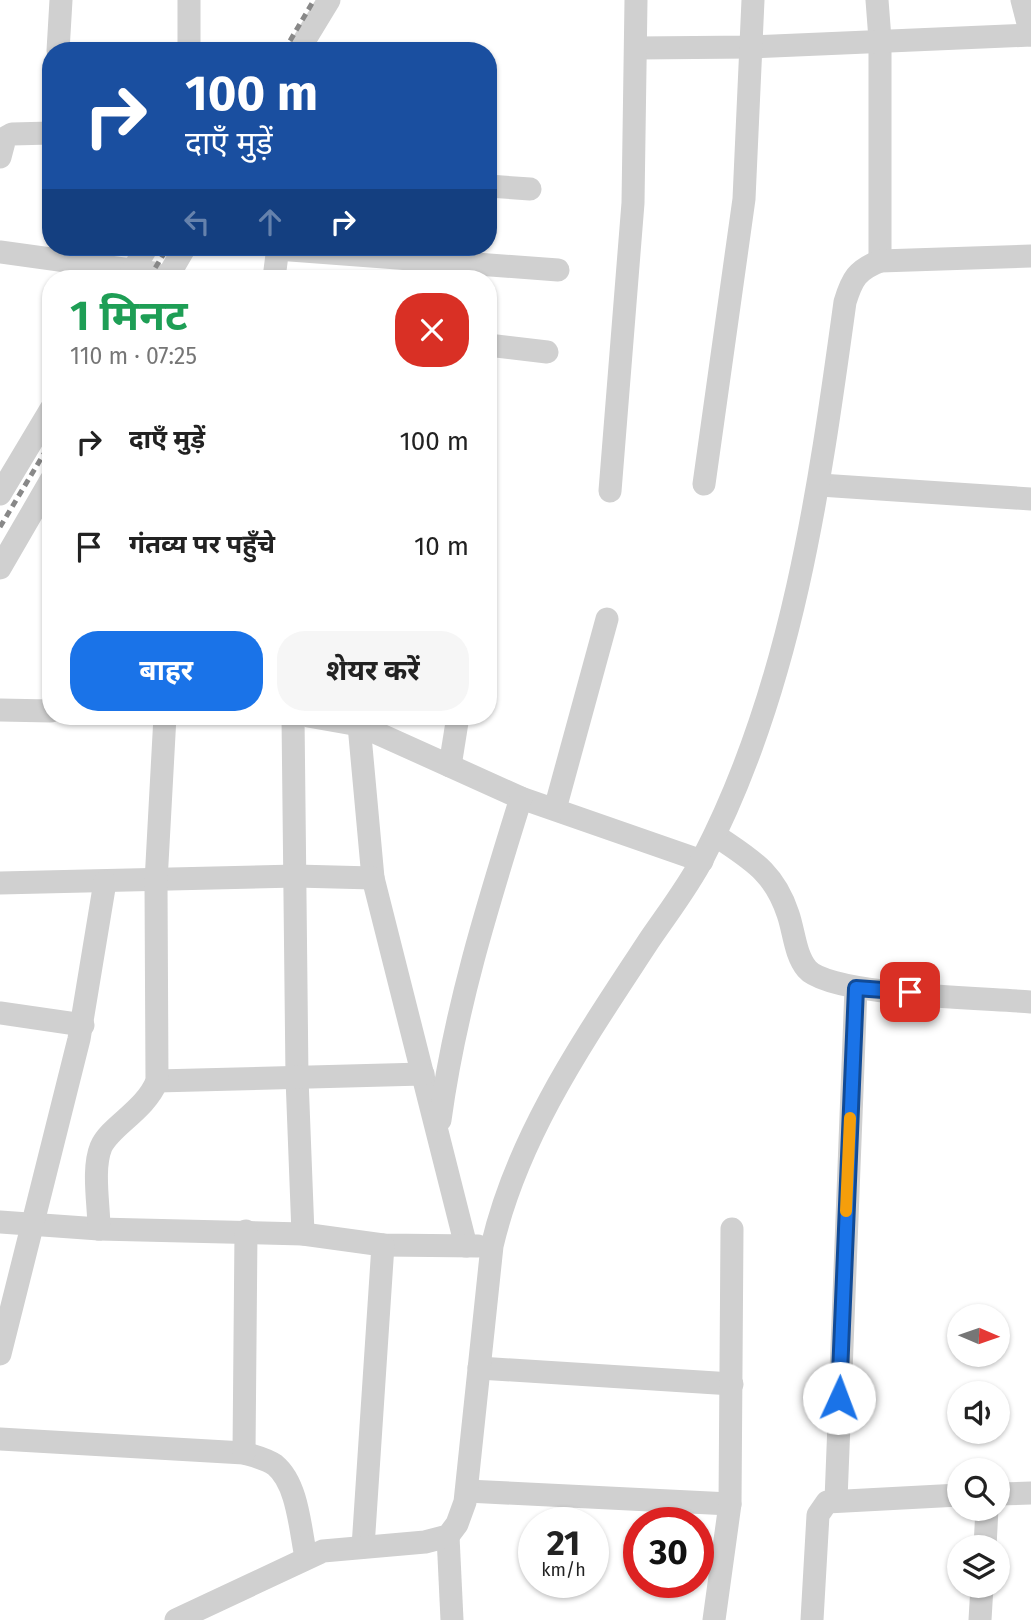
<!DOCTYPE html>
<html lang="hi">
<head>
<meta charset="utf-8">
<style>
	:root { --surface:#fff; --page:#f6f6f6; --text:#222; --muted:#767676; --accent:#1a73e8 }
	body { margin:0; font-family:"Fira Sans","Noto Sans Devanagari",sans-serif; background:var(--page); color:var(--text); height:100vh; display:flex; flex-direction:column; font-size:26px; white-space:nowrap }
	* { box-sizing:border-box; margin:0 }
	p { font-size:23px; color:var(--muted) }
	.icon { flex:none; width:38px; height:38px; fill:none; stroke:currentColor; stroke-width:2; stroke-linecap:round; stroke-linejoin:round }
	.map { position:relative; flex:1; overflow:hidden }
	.details { position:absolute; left:42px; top:270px; width:455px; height:455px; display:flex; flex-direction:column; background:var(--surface); border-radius:28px; box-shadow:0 2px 5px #0004 }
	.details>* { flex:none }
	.guide { position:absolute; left:42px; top:42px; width:455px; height:214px; border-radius:28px; box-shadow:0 2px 5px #0004; background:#1a4fa0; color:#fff; overflow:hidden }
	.needle { width:46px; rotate:92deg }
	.fabs { position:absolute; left:947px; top:1304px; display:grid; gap:14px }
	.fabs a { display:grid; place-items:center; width:63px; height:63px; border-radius:50%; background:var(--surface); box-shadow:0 2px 5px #0004; font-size:35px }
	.speed { position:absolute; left:518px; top:1507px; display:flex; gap:14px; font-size:35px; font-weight:700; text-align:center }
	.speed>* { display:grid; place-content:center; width:91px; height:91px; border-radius:50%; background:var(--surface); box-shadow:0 2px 5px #0004; line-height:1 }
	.speed small { font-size:18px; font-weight:400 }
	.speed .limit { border:10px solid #d22; background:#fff; color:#111 }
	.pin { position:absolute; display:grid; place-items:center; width:60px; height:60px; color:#fff; margin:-30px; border-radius:14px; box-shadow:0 4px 10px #0006 }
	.me { position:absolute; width:77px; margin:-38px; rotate:2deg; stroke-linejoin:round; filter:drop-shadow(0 0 5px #0008) }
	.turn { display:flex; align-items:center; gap:24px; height:147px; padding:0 28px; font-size:32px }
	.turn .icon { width:91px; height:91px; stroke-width:2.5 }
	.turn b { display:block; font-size:49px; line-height:60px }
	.lanes { display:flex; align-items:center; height:66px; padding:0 28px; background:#0003; justify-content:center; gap:35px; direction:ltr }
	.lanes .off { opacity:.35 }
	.round { display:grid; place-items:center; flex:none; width:74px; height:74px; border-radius:28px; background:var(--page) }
	.headline { display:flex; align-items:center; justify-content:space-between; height:119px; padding:0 28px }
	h1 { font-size:42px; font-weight:700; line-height:52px; color:#1e9e55 }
	.action { display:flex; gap:14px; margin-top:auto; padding:14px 28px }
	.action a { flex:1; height:80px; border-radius:28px; background:var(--accent); color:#fff; font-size:28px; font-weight:700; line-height:80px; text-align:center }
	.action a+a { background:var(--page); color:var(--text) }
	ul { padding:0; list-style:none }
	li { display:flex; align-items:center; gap:21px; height:105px; padding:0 28px }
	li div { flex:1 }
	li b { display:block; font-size:26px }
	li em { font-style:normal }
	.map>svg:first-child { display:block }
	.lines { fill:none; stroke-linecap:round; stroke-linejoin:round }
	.minor { stroke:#d0d0d0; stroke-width:23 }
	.rail { stroke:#888; stroke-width:5; stroke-dasharray:7 5; stroke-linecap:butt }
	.route-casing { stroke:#114b97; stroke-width:18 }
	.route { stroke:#1a73e8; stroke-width:12 }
	.slow { stroke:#f59e0b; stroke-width:12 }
</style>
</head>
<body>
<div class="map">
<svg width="1031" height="1620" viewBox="0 0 1031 1620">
	<rect width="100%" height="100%" fill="#fff"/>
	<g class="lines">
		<g class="minor">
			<path d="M877,0L880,39V261"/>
			<path d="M1022,0L1031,35"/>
			<path d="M637,48L752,47L1031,35"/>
			<path d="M58,51L61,0"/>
			<path d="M189,51V0"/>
			<path d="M298,51L329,0"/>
			<path d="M0,157L5,138L12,134L51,133"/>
			<path d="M488,186L530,189"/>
			<path d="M277,249L558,270"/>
			<path d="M0,252L153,273L164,278"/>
			<path d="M128,278L147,247"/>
			<path d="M167,278L185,247"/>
			<path d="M274,278L278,247"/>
			<path d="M488,345L547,352"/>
			<path d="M704,484L744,199L753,0"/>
			<path d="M820,485L1031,499"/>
			<path d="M610,491L633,203L636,0"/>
			<path d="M0,494L51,409"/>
			<path d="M0,568L51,480"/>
			<path d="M0,710L51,711"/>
			<path d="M293,716L297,1078L303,1234"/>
			<path d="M308,716L359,725L521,798L702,861"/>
			<path d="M359,725L373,878L466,1246"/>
			<path d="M450,766L458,716"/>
			<path d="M555,809L607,619"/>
			<path d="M715,835C750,859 774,871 788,914C794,931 795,955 807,969C829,996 990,998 1031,1002"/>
			<path d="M0,883L296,876L373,878"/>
			<path d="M0,1013L83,1025"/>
			<path d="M157,1081L423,1074"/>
			<path d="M440,1120C455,1009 488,904 521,798"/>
			<path d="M0,1222L99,1229L303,1234L383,1245L478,1246"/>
			<path d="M99,1229C99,1205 92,1169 101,1147C110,1126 145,1111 157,1081L156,882L165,716"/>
			<path d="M0,1354L79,1039L105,882"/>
			<path d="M479,1368L732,1384"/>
			<path d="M0,1439L244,1453C254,1456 267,1459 275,1465C298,1484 300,1529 306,1557"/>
			<path d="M244,1453L246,1231"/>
			<path d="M467,1491L730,1504"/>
			<path d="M998,1494L1031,1493"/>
			<path d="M836,1500L856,988"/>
			<path d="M448,1536L452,1620"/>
			<path d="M363,1547L383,1245"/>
			<path d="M985,1547L987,1508"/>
			<path d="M176,1620L323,1551L425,1542L448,1536L457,1524L465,1502L492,1246C518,1134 586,1037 648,942C667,914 688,887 703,858C792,687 819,491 845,302C852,279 857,270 880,261L1031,256"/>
			<path d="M714,1620L730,1504L732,1229"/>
			<path d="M812,1620L818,1515L827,1502L959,1495"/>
			<path d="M980,1620L982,1586"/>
		</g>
		<g class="rail">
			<path d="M284,51L314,0"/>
			<path d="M149,278L168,247"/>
			<path d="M0,527L51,442"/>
		</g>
	</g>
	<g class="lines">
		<defs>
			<path id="route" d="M839,1398L856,988L910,992"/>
		</defs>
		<use href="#route" class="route-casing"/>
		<use href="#route" class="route"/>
		<path class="slow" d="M846,1211L850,1118"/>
	</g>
</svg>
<div class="fabs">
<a><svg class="needle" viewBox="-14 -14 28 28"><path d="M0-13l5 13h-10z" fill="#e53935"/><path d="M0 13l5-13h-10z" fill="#767676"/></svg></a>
<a><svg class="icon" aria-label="sound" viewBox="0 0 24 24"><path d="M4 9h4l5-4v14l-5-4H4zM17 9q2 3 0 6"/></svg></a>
<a><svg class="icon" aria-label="search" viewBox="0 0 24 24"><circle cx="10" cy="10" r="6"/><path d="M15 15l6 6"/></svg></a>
<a><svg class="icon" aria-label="layers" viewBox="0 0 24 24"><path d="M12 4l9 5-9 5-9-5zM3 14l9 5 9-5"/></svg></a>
</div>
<div class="speed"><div>21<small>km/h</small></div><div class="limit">30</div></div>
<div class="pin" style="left:910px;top:992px;background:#d93025"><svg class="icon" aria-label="arrive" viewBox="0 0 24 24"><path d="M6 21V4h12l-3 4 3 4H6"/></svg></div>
<svg class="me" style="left:839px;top:1398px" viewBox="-20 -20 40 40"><circle r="19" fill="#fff"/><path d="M0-13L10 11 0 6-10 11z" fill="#1a73e8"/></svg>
<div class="guide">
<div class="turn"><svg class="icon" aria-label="right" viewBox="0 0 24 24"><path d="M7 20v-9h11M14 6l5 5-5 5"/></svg><div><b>100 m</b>दाएँ मुड़ें</div></div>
<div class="lanes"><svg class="icon off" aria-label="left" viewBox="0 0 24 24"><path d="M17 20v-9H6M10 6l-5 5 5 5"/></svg><svg class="icon off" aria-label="ahead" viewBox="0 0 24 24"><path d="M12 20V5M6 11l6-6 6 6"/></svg><svg class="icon" aria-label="right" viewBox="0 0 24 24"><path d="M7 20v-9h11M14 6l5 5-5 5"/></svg></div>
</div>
<section class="details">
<div class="headline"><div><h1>1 मिनट</h1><p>110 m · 07:25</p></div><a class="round" style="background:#d93025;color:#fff"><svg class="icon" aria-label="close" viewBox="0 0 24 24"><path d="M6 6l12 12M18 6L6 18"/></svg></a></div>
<ul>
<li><svg class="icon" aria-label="right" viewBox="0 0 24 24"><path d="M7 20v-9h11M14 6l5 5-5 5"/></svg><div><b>दाएँ मुड़ें</b></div><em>100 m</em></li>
<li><svg class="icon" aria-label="arrive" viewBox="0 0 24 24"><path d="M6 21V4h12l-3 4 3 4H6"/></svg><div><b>गंतव्य पर पहुँचे</b></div><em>10 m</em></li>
</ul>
<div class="action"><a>बाहर</a><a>शेयर करें</a></div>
</section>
</div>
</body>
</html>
